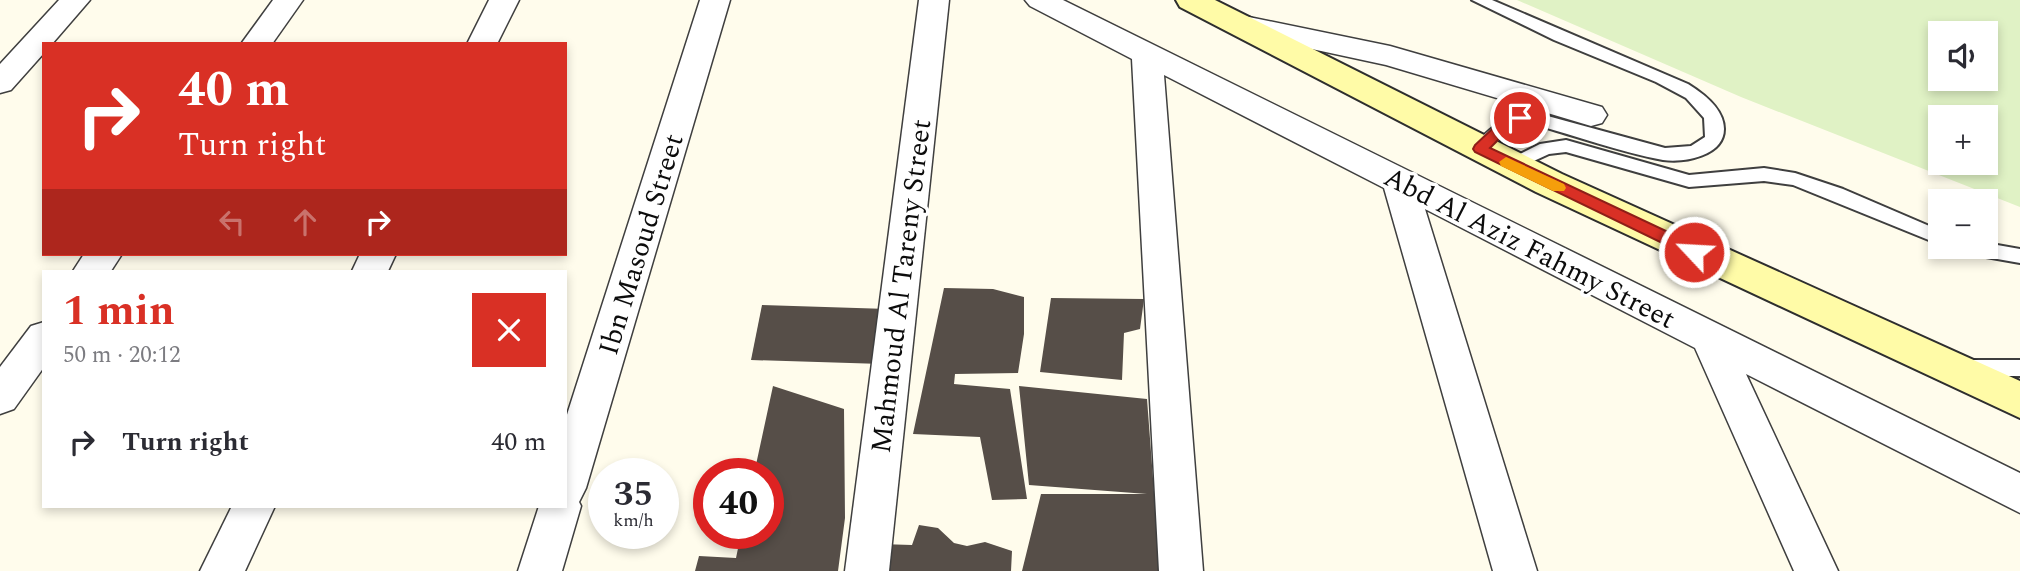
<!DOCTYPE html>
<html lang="en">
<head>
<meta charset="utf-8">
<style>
	:root { --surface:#fff; --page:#f7f7f7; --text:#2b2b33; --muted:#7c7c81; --accent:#d93025 }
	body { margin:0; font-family:Spectral,serif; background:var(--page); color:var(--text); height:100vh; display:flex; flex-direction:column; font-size:26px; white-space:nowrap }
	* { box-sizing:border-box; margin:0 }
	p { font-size:23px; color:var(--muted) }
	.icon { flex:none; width:38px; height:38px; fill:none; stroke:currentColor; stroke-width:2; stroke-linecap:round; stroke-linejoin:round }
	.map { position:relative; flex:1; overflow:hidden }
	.side { position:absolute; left:42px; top:270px; width:525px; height:238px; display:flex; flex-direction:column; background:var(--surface); border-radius:0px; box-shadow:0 4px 10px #0003 }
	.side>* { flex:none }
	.guide { position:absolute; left:42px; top:42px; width:525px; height:214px; border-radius:0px; box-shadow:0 4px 10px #0003; background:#d93025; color:#fff; overflow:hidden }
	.tools { position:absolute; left:1928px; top:21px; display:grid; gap:14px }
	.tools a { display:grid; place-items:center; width:70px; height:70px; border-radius:0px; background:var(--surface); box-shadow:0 4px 10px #0003; font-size:35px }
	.speed { position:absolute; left:588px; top:458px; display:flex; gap:14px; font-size:35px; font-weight:700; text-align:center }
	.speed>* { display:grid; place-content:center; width:91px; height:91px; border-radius:50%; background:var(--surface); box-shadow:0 4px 10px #0003; line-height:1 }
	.speed small { font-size:18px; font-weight:400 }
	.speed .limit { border:10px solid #d22; background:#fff; color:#111 }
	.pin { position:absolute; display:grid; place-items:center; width:60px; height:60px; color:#fff; margin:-30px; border:4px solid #fff; border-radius:50%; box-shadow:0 2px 7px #0007 }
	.me { position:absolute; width:77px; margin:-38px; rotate:295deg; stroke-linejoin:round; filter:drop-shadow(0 0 5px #0008) }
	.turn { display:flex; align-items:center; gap:24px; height:147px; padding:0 21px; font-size:32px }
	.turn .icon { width:91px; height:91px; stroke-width:2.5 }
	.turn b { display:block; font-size:49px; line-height:60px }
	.lanes { display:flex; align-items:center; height:66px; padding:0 21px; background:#0003; justify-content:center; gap:35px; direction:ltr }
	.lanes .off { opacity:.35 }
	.round { display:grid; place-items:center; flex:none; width:74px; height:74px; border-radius:0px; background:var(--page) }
	.headline { display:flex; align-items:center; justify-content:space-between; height:119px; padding:0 21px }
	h1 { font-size:42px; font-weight:700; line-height:52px; color:var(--accent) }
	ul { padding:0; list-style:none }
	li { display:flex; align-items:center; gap:21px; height:105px; padding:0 21px }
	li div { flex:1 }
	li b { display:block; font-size:26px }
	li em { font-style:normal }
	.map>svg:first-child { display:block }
	.pitch { fill:#e0f2c5; fill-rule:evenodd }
	.building { fill:#564e48 }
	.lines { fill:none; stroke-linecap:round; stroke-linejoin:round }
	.lane-casing { stroke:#3f3f3f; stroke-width:4 }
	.street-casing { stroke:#3f3f3f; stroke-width:3 }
	.secondary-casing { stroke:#2e2e2e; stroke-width:4 }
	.lane { fill:#fff; fill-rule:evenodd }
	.street { fill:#fff; fill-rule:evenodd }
	.secondary { fill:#fffba7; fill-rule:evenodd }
	.route { fill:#d93025; stroke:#8d1f18; stroke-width:2 }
	.slow { fill:#f59e0b }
	.labels { text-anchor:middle; stroke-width:7; stroke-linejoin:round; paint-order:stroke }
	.street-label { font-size:28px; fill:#0c0c0c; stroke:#fff }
</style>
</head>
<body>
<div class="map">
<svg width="2020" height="571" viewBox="0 0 2020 571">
	<rect width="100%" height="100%" fill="#fffcec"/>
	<path class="pitch" d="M1517,0H2020V207L1741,97ZM1941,33H1986V79H1941ZM1941,117H1986V163H1941Z"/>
	<g class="building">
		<path d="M944,288L993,289L1024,297V334L1018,373L955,374L954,384L1010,389L1027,499L992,500L980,437L913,434Z"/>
		<path d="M1051,298L1144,299L1140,329L1124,333L1122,380L1040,372Z"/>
		<path d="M762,305L888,309L882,364L751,360Z"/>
		<path d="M773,386L844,409L845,518L838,571H695L699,556L736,558L741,534H768V474H754Z"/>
		<path d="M1019,386L1147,399L1160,571H1022L1041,494H1147L1029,485Z"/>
		<path d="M919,525L938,528L954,543L967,546L985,542L1012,551L1011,571H876L880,544L912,545Z"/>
	</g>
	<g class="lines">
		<defs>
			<g id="lane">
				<path d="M1472,0H1492L1688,84C1704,94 1724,109 1724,129C1724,156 1684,163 1663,160C1620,152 1576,136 1533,124C1511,124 1501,139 1486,153H1474L1471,149L1474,145C1492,127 1506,113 1533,112L1665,148L1691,146L1705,137L1704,118L1686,98L1656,82L1554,40Z"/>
				<path d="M1566,140L1689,175L1764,168L1795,173L1843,189L1941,231V245L1793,185L1764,181L1689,187L1566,152L1549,154L1512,171L1506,169L1503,165L1506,161L1540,144Z"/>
				<path d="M1986,243L2020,249V263L1969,254L1962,252L1960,247H1986Z"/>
				<path d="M1969,360H2020V376H1969L1962,374L1959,368L1962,362Z"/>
			</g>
			<g id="street">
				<path d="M59,0H90L52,44H44V53L11,90L0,93V64Z"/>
				<path d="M273,0H303L272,44H241Z"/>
				<path d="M489,0H519L497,44H467Z"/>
				<path d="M700,0H730L586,488L579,502L581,506L562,571H518L539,506H565V421Z"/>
				<path d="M919,0H949L889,571H845Z"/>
				<path d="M1025,0H1063L2020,473V513L1746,374L1838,571H1794L1695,348L1425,209L1537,571H1493L1384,188L1164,75L1203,571H1159L1132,59L1030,6Z"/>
				<path d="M1244,16L1390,46L1602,107L1607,115L1602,123L1591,126L1386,65L1233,32L1229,25L1233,18Z"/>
				<path d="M84,254H122L111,271H73Z"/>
				<path d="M360,254H396L388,271H352Z"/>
				<path d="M44,322V367L14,409L0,414V367L31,326Z"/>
				<path d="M232,506H275L245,571H200Z"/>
			</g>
			<path id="secondary" d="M1176,0H1215L1562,174L2020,381V418L1536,192L1180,7Z"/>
		</defs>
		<use href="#lane" class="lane-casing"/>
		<use href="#street" class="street-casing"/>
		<use href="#secondary" class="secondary-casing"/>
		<use href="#lane" class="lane"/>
		<use href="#street" class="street"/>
		<use href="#secondary" class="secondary"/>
	</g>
	<path class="route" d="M1520,113L1527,118L1525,121L1514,124L1490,148L1700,247L1702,252L1700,256H1689L1475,152L1473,149L1475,145L1505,117Z"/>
	<path class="slow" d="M1506,157L1564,184L1566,188L1564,191H1553L1501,166L1499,162Z"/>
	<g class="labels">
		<g class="street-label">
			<text transform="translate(640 244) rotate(-73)" y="10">Ibn Masoud Street</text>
			<text transform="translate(1530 247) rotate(27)" y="10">Abd Al Aziz Fahmy Street</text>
			<text transform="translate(900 286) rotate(-83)" y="10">Mahmoud Al Tareny Street</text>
		</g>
	</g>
</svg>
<div class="tools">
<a><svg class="icon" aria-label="sound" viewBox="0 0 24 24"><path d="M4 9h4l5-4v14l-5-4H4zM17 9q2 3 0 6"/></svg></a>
<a>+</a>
<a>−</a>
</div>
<div class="speed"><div>35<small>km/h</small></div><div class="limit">40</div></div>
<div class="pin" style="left:1520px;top:118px;background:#d93025"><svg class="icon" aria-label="arrive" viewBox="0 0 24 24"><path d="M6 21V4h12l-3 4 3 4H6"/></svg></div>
<svg class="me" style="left:1694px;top:252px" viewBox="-20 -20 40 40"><circle r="17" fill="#d93025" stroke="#fff" stroke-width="3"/><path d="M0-11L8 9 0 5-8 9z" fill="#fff"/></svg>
<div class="guide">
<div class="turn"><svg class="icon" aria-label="right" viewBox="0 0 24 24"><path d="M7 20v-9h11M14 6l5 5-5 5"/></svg><div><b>40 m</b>Turn right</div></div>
<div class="lanes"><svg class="icon off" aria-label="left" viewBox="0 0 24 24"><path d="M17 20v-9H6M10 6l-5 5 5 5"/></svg><svg class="icon off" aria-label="ahead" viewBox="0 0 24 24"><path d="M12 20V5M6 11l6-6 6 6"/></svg><svg class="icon" aria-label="right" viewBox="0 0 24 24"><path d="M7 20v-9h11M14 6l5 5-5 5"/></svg></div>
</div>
<section class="side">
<div class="headline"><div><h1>1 min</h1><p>50 m · 20:12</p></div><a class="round" style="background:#d93025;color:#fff"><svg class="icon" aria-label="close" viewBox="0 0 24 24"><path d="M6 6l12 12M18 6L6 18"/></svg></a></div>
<ul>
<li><svg class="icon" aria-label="right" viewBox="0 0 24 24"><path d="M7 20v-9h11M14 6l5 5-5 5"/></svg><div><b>Turn right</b></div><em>40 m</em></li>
</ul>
</section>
</div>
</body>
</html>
